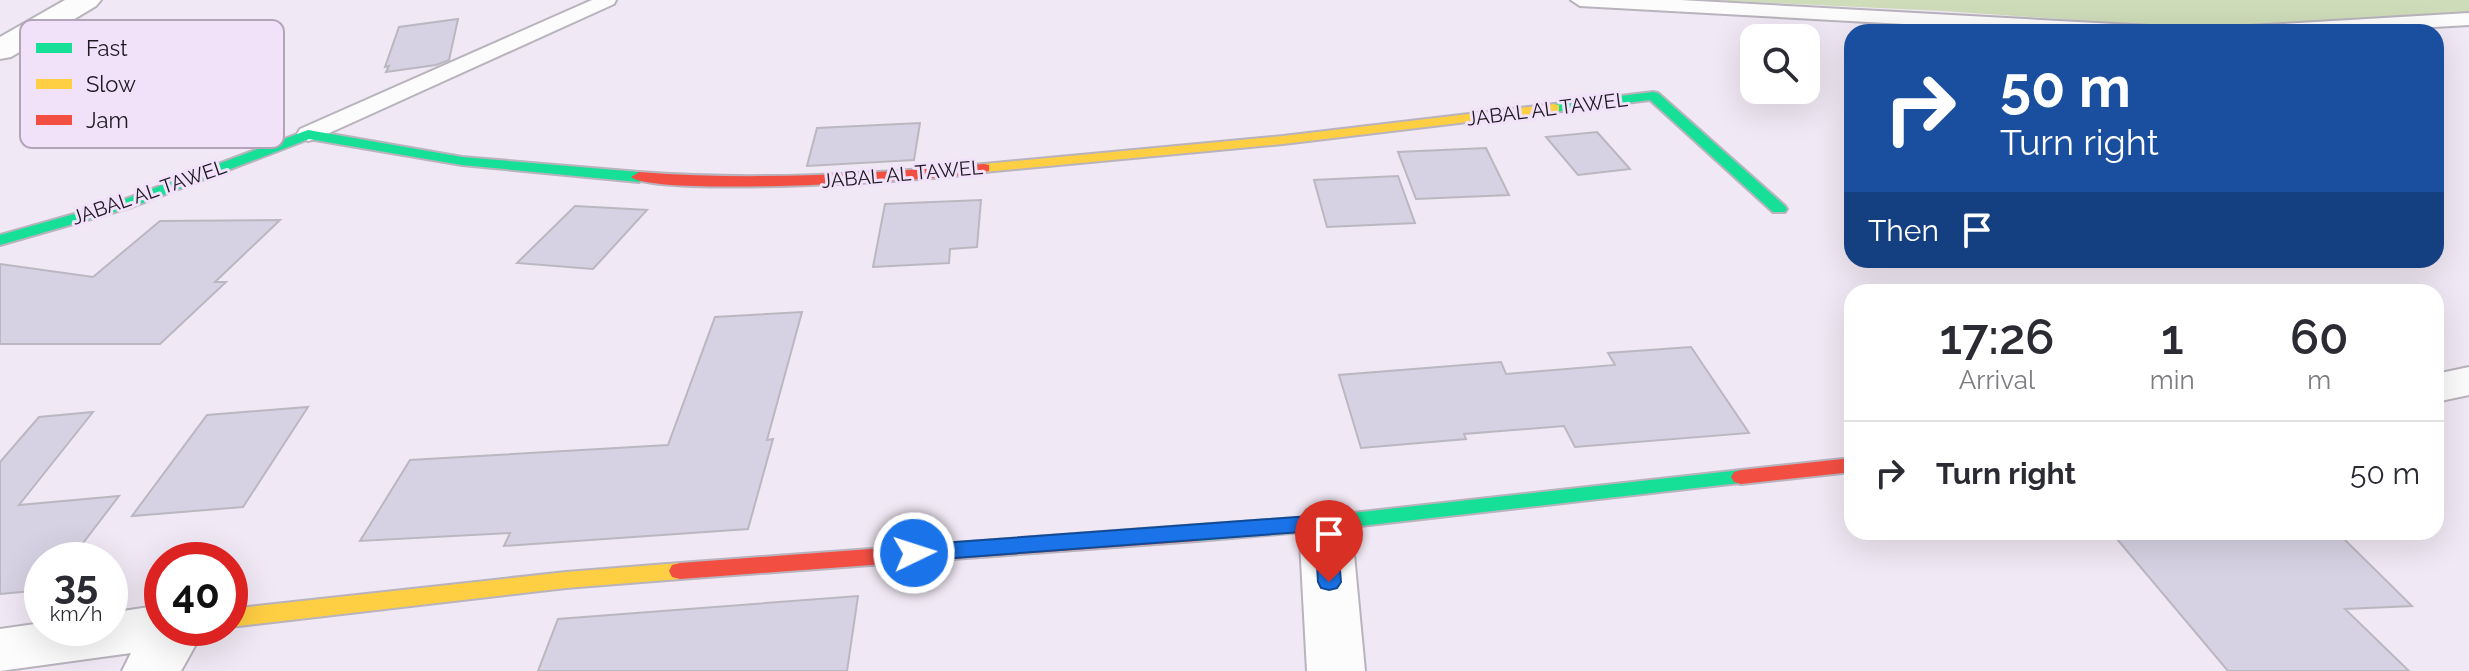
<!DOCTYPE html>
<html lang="en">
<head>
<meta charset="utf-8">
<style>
	:root { --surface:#fff; --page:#f2f2f3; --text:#2b2b33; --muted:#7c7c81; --line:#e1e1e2 }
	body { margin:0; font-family:Raleway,sans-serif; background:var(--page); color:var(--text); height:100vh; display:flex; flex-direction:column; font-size:30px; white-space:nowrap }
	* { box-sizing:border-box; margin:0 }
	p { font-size:26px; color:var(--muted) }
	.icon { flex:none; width:44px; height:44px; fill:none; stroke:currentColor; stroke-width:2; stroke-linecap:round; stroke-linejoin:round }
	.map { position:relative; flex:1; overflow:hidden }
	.details { position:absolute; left:1844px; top:284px; width:600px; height:256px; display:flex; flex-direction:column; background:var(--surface); border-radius:24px; box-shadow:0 8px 32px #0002 }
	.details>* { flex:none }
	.hud { position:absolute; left:1844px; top:24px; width:600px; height:244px; border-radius:24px; box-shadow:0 8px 32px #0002; background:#1a4fa0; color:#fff; overflow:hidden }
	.buttons { position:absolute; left:1740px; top:24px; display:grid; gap:16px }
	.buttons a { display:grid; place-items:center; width:80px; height:80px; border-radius:16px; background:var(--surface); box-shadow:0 8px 32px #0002; font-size:40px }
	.speed { position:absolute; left:24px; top:542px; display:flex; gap:16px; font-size:40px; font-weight:700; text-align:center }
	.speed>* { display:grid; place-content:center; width:104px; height:104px; border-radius:50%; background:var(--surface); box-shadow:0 8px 32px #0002; line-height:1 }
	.speed small { font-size:20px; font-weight:400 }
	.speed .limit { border:12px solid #d22; background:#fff; color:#111 }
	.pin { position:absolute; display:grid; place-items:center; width:68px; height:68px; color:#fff; margin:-82px -34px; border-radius:50% 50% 50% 0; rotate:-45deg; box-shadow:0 0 8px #0007 }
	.pin .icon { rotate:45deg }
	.me { position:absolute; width:88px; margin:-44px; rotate:86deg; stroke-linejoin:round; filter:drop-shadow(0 0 6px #0008) }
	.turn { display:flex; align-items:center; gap:28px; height:168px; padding:0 24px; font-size:36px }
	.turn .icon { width:104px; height:104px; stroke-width:2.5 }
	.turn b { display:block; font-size:56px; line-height:68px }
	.then { display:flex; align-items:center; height:76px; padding:0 24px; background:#0003; gap:16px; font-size:30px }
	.eta { display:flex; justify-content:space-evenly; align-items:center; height:136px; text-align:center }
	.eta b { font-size:48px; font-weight:600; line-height:56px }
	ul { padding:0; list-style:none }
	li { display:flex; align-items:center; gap:24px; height:104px; padding:0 24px; border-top:2px solid var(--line) }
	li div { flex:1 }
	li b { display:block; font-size:30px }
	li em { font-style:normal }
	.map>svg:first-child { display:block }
	.green { fill:#cedcb9 }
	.building { fill:#d6d2e3; stroke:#bbb7c1; stroke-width:2 }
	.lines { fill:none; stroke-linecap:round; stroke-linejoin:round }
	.lane-casing { stroke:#b8b3bc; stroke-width:4 }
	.street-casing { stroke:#b8b3bc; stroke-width:4 }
	.fast-casing { stroke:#b8b3bc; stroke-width:4 }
	.slow-casing { stroke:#b8b3bc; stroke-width:4 }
	.jam-casing { stroke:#b8b3bc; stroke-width:4 }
	.lane { fill:#fdfcfd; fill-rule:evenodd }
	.street { fill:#fdfcfd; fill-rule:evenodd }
	.fast { fill:#16e098; fill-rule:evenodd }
	.slow { fill:#ffcf43; fill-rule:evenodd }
	.jam { fill:#f24e42; fill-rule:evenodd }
	.route { fill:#1a73e8; stroke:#114b97; stroke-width:2 }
	.labels { text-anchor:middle; stroke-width:6; stroke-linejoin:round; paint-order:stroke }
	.street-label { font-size:20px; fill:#1e1821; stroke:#f1e2fa }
	.key { fill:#f1e2fa; stroke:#b2a5b9; stroke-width:2 }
	.key-label { font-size:22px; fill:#1e1821 }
</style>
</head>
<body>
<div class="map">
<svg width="2469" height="671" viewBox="0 0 2469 671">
	<rect width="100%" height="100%" fill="#f0e8f4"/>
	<path class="green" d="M1709,0H2469V13L2191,28L1944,11Z"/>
	<g class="building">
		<path d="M458,19L449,60L436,65L386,72L389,66L385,67L399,27Z"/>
		<path d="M920,123L914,160L807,166L817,128Z"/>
		<path d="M1597,132L1630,169L1578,175L1546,137Z"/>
		<path d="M1486,148L1509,195L1416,199L1398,152Z"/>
		<path d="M1398,176L1415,223L1327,227L1314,180Z"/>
		<path d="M981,200L977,247L950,249L949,263L873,267L885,204Z"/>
		<path d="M575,206L647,210L593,269L517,263Z"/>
		<path d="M280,220L215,282H226L160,344H0V264L93,277L160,221Z"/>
		<path d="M802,312L767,440L773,439L748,529L504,546L510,533L360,541L410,460L668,445L715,317Z"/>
		<path d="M1691,347L1749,433L1575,447L1564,426L1464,434L1466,439L1361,448L1339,375L1501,362L1506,374L1615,365L1608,353Z"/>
		<path d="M308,407L243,507L132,516L207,415Z"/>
		<path d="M93,412L19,505L119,496L70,560H42V590L0,594V462L39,417Z"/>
		<path d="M2111,532H2337L2412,606L2345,609L2409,671H2228Z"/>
		<path d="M858,596L847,671H538L558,619Z"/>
	</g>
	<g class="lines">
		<defs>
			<g id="lane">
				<path d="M592,0H616L614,4L316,139L308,141L297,134L300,129Z"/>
				<path d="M1571,0H1680L2151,26L2161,32H2048L1580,6Z"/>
				<path d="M2469,13V25L2347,32H2239L2249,26Z"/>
			</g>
			<g id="street">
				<path d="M65,0H101L96,6L11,57L0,59V37Z"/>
				<path d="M2469,367V395L2436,402V374Z"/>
				<path d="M1325,505L1343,510L1351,523L1365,671H1307L1299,523L1307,510Z"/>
				<path d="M162,605V628H205L181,671H122L131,653L0,671V629L42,623V628H110V613Z"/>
			</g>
			<g id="fast">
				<path d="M1653,92L1658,93L1785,206L1787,209L1785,212H1773L1650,100L1554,112L1547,108L1554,104Z"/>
				<path d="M308,130L462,157L639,172L647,177L639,182L462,165L309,139L132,207L0,245V235L120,201Z"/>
				<path d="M1741,470L1748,472L1751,477L1748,482L1325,530L1197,541L1189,538L1186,533L1189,528L1197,525L1325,516Z"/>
			</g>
			<g id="slow">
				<path d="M1554,104L1559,105V111L1283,144L984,172L977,168L984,164L1283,136Z"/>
				<path d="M680,563L688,565L691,571L688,577L680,579L566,588L230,627V609L566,572Z"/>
			</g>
			<g id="jam">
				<path d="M984,164L989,165V171C947,181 655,197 631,177L639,172C755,181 869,174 984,164Z"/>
				<path d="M1852,458V472L1741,484L1734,482L1731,477L1734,472L1741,470Z"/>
				<path d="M1197,525L1205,528L1208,533L1205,538L1197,541L680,579L672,577L669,571L672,565L680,563Z"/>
			</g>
		</defs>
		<use href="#lane" class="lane-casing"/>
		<use href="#street" class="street-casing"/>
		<use href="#fast" class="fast-casing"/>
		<use href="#slow" class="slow-casing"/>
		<use href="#jam" class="jam-casing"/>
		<use href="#lane" class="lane"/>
		<use href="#street" class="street"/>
		<use href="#fast" class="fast"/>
		<use href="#slow" class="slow"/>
		<use href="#jam" class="jam"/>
	</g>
	<path class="route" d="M1325,515L1332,517L1336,523L1341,582L1337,588L1329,590L1321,588L1318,582L1315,531L914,561L906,559L903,553L906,548L914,545Z"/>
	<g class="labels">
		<g class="street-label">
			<text transform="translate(1547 109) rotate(-7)" y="7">JABAL AL TAWEL</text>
			<text transform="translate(902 174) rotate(-5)" y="7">JABAL AL TAWEL</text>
			<text transform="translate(149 192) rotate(-19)" y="7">JABAL AL TAWEL</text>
		</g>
	</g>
	<rect x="20" y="20" width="264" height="128" rx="12" class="key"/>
	<rect x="36" y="43" width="36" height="10" fill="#16e098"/>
	<rect x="36" y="79" width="36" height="10" fill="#ffcf43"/>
	<rect x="36" y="115" width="36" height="10" fill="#f24e42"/>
	<g class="key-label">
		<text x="86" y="56">Fast</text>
		<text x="86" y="92">Slow</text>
		<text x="86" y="128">Jam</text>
	</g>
</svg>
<div class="buttons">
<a><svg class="icon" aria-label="search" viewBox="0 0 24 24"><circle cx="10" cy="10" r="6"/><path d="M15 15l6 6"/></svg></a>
</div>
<div class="speed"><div>35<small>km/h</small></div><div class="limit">40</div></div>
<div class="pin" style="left:1329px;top:582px;background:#d93025"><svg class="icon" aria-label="arrive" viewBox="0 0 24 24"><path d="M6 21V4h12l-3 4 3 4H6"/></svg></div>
<svg class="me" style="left:914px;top:553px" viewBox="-20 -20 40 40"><circle r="17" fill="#1a73e8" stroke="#fff" stroke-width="3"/><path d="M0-11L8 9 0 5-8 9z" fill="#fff"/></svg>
<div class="hud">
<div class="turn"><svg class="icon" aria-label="right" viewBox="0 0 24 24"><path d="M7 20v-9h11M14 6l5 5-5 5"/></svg><div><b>50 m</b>Turn right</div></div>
<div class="then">Then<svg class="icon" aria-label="arrive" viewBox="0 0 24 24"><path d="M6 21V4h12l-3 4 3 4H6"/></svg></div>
</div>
<section class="details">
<div class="eta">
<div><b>17:26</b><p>Arrival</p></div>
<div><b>1</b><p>min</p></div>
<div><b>60</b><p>m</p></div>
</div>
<ul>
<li><svg class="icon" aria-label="right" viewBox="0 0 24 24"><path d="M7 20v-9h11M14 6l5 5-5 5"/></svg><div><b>Turn right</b></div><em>50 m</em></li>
</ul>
</section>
</div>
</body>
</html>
